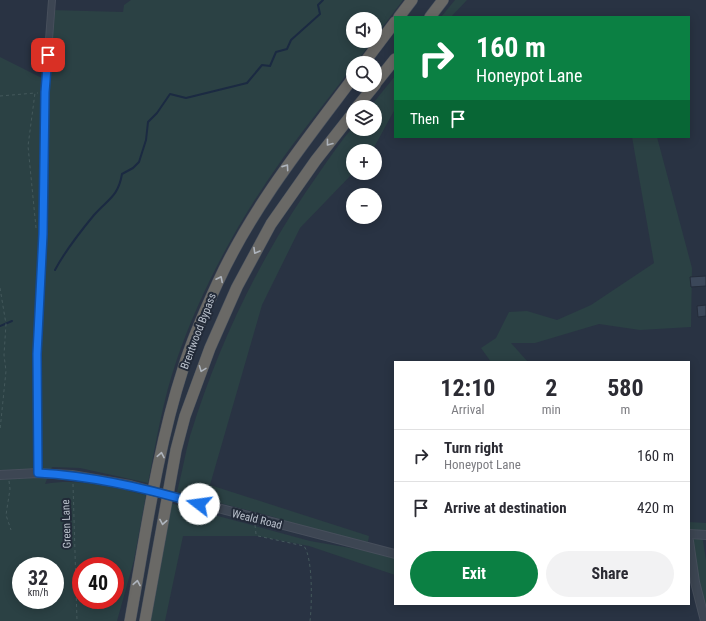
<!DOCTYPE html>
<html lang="en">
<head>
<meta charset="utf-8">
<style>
	:root { --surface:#fff; --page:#f2f2f3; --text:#2b2b33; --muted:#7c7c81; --line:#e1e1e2; --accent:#0b8043 }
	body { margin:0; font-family:"Roboto Condensed",sans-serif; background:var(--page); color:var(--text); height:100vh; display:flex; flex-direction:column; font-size:15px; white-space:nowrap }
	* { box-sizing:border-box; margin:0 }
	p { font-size:13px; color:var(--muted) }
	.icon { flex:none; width:22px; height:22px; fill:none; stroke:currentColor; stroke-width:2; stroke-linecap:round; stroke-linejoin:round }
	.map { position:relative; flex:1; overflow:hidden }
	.side { position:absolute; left:394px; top:361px; width:296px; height:244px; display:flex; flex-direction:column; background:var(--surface); border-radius:0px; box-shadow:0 2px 10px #0003 }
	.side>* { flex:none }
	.hud { position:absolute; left:394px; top:16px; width:296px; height:122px; border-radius:0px; box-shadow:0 2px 10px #0003; background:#0b8043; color:#fff; overflow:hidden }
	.fabs { position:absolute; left:346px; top:12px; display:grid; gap:8px }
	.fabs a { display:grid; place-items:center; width:36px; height:36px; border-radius:50%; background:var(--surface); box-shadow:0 2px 10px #0003; font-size:20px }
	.speed { position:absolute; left:12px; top:557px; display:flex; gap:8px; font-size:20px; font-weight:700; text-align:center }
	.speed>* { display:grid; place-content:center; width:52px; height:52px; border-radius:50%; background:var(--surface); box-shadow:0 2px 10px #0003; line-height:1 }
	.speed small { font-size:10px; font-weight:400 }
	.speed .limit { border:6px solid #d22; background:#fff; color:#111 }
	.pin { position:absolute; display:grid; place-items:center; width:34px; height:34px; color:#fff; margin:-17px; border-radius:8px; box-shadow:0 2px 6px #0006 }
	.me { position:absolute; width:44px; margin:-22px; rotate:285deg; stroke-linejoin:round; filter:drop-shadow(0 0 3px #0008) }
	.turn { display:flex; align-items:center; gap:14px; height:84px; padding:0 16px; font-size:18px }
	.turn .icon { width:52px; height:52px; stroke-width:2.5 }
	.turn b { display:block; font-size:28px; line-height:34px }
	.then { display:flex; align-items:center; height:38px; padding:0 16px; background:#0003; gap:8px; font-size:15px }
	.eta { display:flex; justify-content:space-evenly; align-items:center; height:68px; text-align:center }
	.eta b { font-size:24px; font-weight:700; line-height:28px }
	.button { display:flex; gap:8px; margin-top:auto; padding:8px 16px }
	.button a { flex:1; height:46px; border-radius:24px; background:var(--accent); color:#fff; font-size:16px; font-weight:700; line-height:46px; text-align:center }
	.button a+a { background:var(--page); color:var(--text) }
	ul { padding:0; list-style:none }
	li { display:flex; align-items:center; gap:12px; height:52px; padding:0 16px; border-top:1px solid var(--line) }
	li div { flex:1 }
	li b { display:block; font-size:15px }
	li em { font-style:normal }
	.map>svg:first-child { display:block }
	.green { fill:#2b4144; fill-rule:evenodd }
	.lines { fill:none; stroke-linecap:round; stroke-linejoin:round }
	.stream { stroke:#1b2a42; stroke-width:2 }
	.building { fill:#3b4759; stroke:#242c3a }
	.minor-casing { stroke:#474f5c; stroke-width:8 }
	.tertiary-casing { stroke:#474f5c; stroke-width:10 }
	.trunk-casing { stroke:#48505d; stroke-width:12 }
	.path { stroke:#44595c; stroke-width:1; stroke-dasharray:3 3; stroke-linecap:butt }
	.minor { stroke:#3d4653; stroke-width:6 }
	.tertiary { stroke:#3d4653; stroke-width:8 }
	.trunk { stroke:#6a6966; stroke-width:11 }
	.tertiary-bridge-casing { stroke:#474f5c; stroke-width:10; stroke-linecap:butt }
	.tertiary-bridge { stroke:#3d4653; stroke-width:8 }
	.oneway { stroke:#aeb4bd }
	.route-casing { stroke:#114b97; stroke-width:10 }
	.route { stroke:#1a73e8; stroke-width:7 }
	.labels { text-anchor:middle; stroke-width:4; stroke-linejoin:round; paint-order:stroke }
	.street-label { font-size:11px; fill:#bac1cc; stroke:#222a38 }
</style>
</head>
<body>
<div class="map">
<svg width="706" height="621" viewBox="0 0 706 621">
	<rect width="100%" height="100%" fill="#293343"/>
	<g class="green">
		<path d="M131,0H403L375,37V19H353V41H372L356,63H353V66C330,97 305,127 283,158C239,220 202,287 177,359C163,399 156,442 148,483L80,468L52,467L45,484C79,478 113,487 146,495L134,560L117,621H0V57L42,78L40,283L47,188L45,92L51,10L123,12L124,5ZM21,566H55V600H21ZM81,566H115V600H81Z"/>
		<path d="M455,0H467L451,17H441Z"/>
		<path d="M395,76V109L372,151H353V173L300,228L262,305L210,485L369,536L368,542L324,533L270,516L177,492C182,473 185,454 190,436C219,342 262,253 319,173C330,157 341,141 353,127V129H375V107H370Z"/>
		<path d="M632,137H657L692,268L691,327L640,330L599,324L535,343H511L528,362H491L481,348L496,338L509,312L527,311L557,320L591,305L654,263Z"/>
		<path d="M170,503L310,541L362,550L395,558V575L309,546L258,536H183L165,621H150Z"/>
		<path d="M689,522L706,523V535H702L706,560V621L695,582L689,577Z"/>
	</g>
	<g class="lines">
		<g class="stream">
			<path d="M55,270C65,251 80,232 94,215C108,199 118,197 122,174L133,168L139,162L146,140L148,122L157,113L170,94L186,98L247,83L262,65L270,66L276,52L287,49L291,40L320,14L318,5L323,0"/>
			<path d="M0,326L12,321"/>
		</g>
	</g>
	<g class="building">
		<path d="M706,276V286L691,287L690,277Z"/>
		<path d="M706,305V316L698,317L697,306Z"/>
	</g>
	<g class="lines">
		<defs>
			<path id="minor" d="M38,473L37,354L43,234L45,92L52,0"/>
			<g id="tertiary">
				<path d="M0,475L38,473L72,475L130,485"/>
				<path d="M187,500L395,554"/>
				<path d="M689,534L706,535"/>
				<path d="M689,541L695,582L705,621"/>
			</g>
			<g id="trunk">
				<path d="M399,17L412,0"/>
				<path d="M430,17L443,0"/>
				<path d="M364,63L395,22"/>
				<path d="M375,84L395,59"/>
				<path d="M357,107L375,85"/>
				<path d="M130,621C145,539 157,449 183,369C192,339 205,310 218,282C252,208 304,143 353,78"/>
				<path d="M145,621L176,450L185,416L210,348L237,287L271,224L316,160L353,113"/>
			</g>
		</defs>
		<use href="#minor" class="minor-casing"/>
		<use href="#tertiary" class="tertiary-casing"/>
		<use href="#trunk" class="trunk-casing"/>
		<g class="path">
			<path d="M0,96L35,93"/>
			<path d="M36,228L28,146L35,93H38"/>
			<path d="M0,288L6,324L4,355L6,371L0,430"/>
			<path d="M9,481L10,489L6,515L11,530"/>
			<path d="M73,484L77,621"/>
			<path d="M255,525L256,534L258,536L304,546C313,558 312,605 310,621"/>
		</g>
		<use href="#minor" class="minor"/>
		<use href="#tertiary" class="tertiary"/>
		<use href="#trunk" class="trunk"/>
		<defs>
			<path id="tertiary-bridge" d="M130,485L187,500"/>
		</defs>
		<use href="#tertiary-bridge" class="tertiary-bridge-casing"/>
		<use href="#tertiary-bridge" class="tertiary-bridge"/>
	</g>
	<defs><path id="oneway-chevron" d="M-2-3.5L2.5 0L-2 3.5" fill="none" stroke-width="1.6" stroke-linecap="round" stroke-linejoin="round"/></defs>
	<g class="oneway">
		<use href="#oneway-chevron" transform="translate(329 143) rotate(128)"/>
		<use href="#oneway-chevron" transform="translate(286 167) rotate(-55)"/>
		<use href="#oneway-chevron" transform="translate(256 251) rotate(120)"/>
		<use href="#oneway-chevron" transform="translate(220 279) rotate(-63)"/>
		<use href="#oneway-chevron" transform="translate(202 369) rotate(111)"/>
		<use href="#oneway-chevron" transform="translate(161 455) rotate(-79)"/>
		<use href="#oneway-chevron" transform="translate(163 522) rotate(100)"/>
		<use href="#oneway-chevron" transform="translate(137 583) rotate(-80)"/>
	</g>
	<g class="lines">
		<defs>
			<path id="route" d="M48,55L45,92L43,234L37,354L38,473C93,476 146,488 199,504"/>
		</defs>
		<use href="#route" class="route-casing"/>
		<use href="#route" class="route"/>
	</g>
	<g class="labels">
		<g class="street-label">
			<text transform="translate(198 331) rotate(-69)" y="4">Brentwood Bypass</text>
			<text transform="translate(257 519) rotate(14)" y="4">Weald Road</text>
			<text transform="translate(66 524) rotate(-92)" y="4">Green Lane</text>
		</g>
	</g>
</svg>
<div class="fabs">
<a><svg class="icon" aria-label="sound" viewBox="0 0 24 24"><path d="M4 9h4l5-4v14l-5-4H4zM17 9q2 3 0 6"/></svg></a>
<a><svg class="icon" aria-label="search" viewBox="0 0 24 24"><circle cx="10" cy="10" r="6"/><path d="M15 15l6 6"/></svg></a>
<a><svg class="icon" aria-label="layers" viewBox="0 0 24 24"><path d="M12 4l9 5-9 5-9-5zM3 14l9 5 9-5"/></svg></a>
<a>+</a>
<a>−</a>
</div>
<div class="speed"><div>32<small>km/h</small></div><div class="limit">40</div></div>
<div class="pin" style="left:48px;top:55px;background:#d93025"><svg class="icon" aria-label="arrive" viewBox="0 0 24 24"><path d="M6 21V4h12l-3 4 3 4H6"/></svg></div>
<svg class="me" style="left:199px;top:504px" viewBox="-20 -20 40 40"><circle r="19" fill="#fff"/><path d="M0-13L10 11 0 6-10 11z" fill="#1a73e8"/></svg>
<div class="hud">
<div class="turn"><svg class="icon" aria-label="right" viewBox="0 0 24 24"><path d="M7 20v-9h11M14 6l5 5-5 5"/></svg><div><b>160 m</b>Honeypot Lane</div></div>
<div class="then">Then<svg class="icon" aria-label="arrive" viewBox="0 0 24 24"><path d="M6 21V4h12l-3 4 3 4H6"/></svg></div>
</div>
<section class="side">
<div class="eta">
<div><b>12:10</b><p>Arrival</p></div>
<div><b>2</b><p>min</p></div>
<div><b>580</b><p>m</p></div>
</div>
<ul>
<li><svg class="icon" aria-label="right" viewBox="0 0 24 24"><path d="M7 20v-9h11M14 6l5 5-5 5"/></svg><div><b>Turn right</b><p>Honeypot Lane</p></div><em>160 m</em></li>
<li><svg class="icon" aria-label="arrive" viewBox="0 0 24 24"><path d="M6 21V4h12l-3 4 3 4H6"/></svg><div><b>Arrive at destination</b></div><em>420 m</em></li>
</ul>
<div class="button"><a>Exit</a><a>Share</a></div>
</section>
</div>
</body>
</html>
